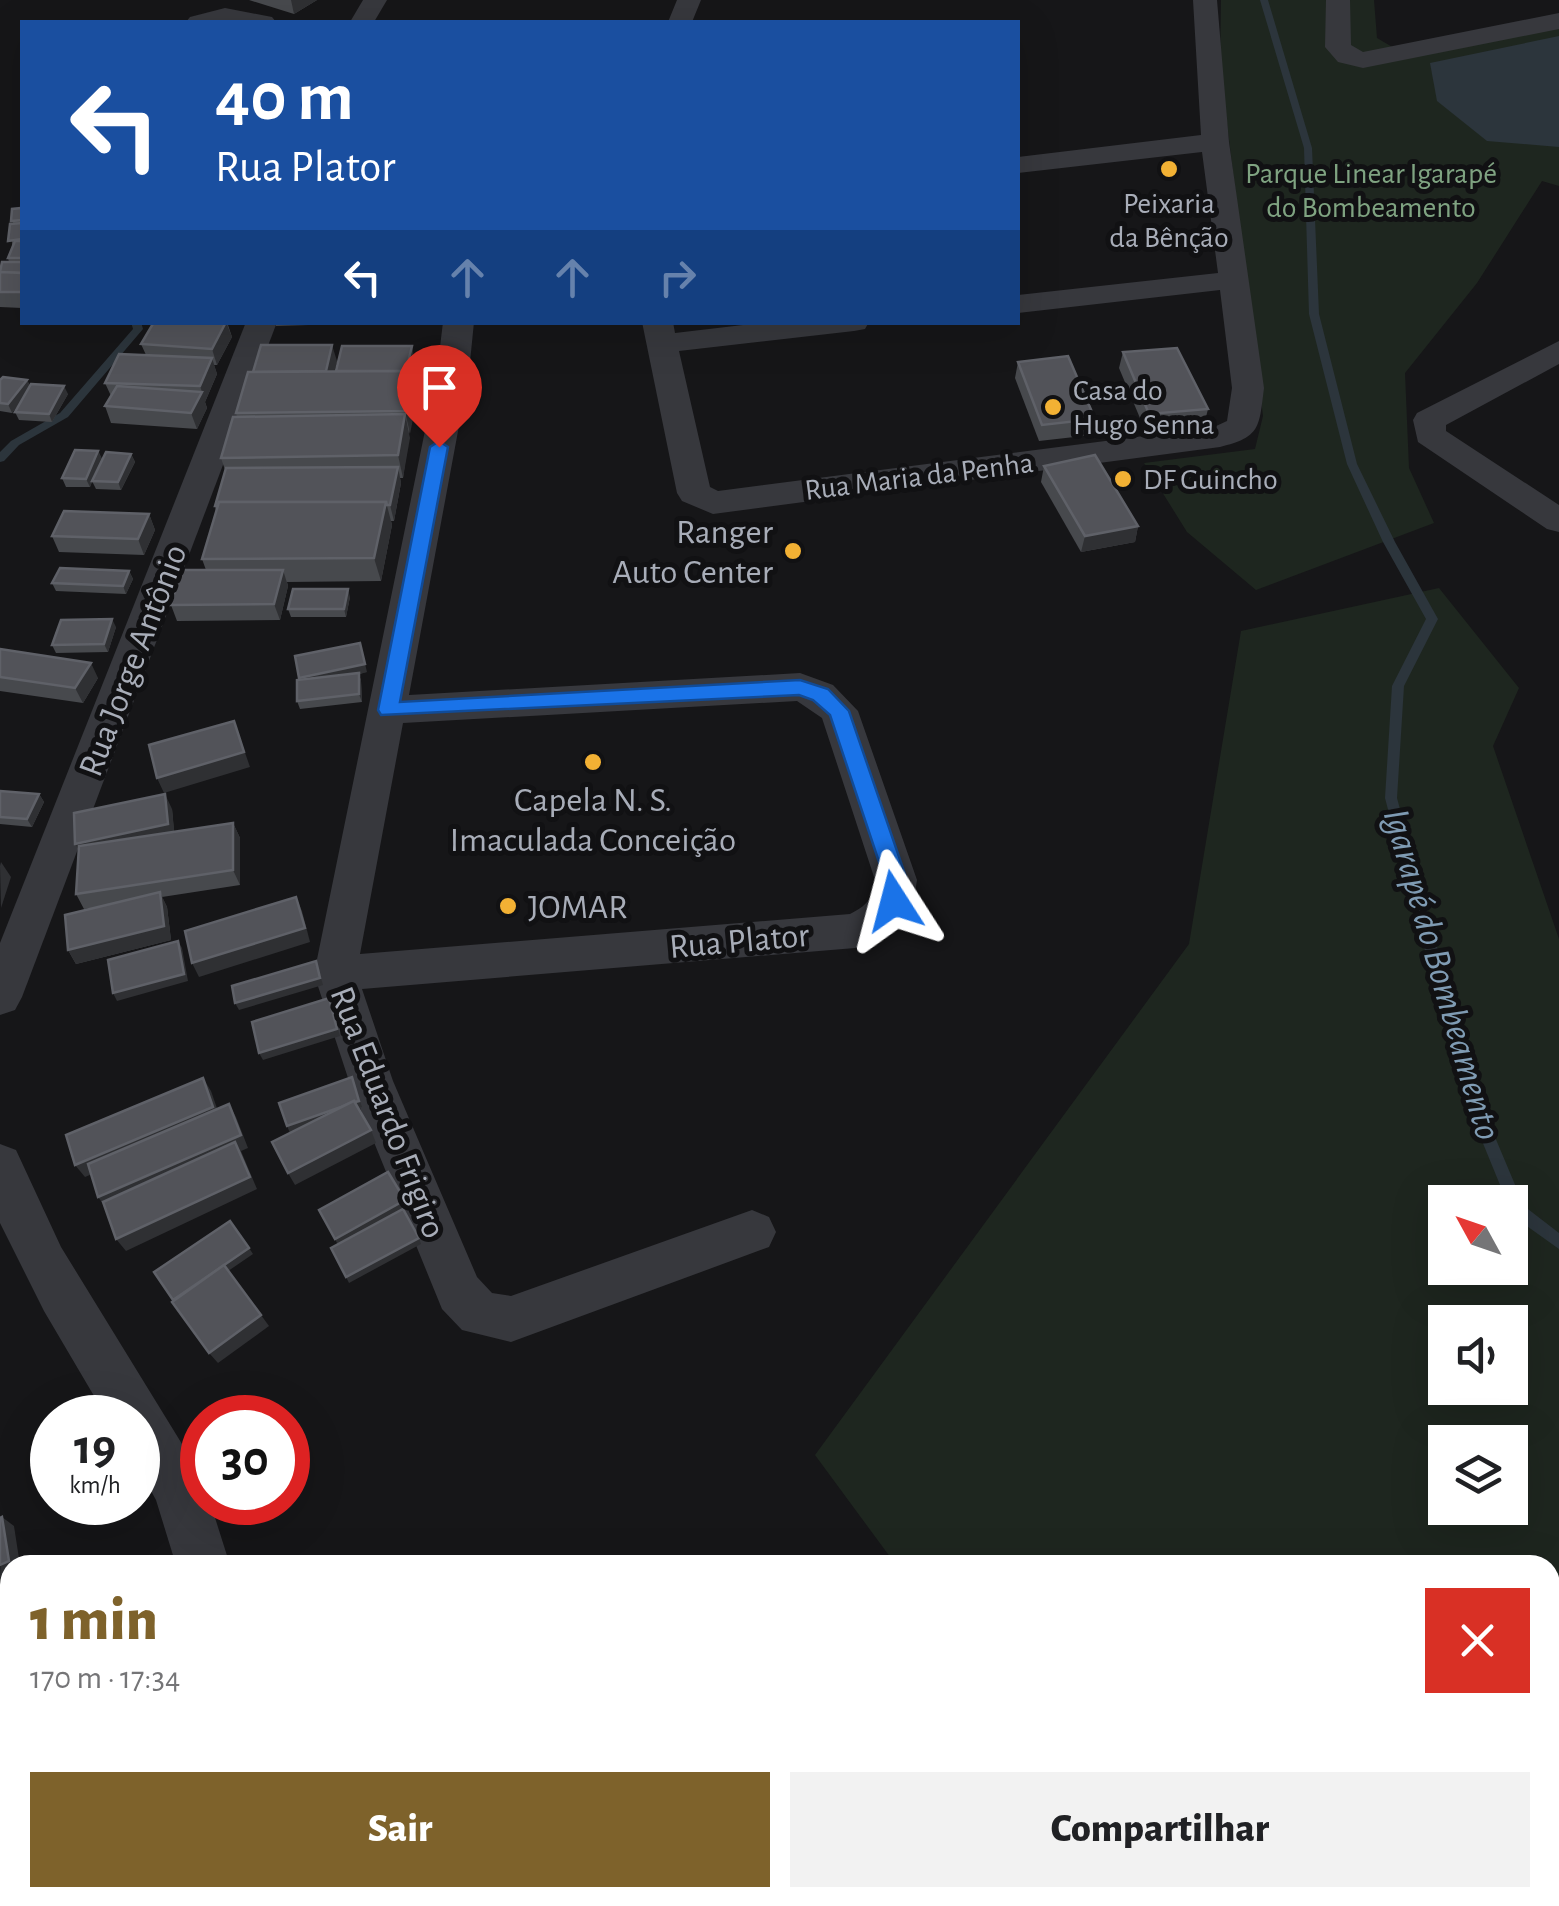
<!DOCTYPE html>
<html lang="pt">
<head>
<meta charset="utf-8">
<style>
	:root { --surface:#fff; --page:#f2f2f2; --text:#202124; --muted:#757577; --accent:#7e622b }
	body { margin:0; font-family:"Alegreya Sans",sans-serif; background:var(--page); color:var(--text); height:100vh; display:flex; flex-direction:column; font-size:38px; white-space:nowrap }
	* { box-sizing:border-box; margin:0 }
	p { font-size:32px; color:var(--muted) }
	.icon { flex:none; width:55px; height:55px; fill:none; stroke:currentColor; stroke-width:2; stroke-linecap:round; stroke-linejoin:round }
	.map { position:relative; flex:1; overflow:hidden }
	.drawer { position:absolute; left:0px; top:1555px; width:1560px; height:352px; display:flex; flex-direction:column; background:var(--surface); border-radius:30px 30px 0 0; box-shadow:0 10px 40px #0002 }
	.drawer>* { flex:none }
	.hud { position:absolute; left:20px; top:20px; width:1000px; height:305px; border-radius:0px; box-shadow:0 10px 40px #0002; background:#1a4fa0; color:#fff; overflow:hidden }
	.needle { width:65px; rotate:310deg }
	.fabs { position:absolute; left:1428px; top:1185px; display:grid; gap:20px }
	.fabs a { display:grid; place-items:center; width:100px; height:100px; border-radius:0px; background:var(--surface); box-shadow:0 10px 40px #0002; font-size:50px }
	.speed { position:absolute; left:30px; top:1395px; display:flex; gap:20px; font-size:50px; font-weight:700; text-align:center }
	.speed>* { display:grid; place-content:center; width:130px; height:130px; border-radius:50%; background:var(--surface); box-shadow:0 10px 40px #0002; line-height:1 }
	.speed small { font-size:25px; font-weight:400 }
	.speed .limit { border:15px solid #d22; background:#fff; color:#111 }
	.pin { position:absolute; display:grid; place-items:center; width:85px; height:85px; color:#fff; margin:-102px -42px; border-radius:50% 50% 50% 0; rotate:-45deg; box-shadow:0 0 10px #0007 }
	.pin .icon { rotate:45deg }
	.me { position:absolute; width:110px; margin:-55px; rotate:351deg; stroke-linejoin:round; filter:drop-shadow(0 0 8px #0008) }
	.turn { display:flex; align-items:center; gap:35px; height:210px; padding:0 30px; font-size:45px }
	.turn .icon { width:130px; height:130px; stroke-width:2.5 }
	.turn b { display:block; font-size:70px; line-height:85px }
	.lanes { display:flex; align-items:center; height:95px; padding:0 30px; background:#0003; justify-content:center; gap:50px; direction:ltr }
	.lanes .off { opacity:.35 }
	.round { display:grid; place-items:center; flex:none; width:105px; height:105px; border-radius:0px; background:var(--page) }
	.headline { display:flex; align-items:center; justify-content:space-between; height:170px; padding:0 30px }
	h1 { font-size:60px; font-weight:800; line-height:75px; color:var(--accent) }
	.button { display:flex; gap:20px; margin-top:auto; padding:20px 30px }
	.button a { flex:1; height:115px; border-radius:0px; background:var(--accent); color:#fff; font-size:40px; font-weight:800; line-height:115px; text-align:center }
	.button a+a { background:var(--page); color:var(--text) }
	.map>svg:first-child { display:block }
	.green { fill:#1e261f; fill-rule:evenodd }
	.water { fill:#2c353c }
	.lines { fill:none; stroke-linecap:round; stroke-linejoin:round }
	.stream { fill:#2c353c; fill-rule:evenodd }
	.street { fill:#37383d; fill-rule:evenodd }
	.wall { fill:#47494d }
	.shaded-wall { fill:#2f3033 }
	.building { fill:#525359; stroke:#5f6168; stroke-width:2.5 }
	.route { fill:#1a73e8; stroke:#114b97; stroke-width:2.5 }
	.poi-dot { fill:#f2b134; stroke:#111113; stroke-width:4 }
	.labels { text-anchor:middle; stroke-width:10; stroke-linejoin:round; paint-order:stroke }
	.far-park-label { font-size:30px; fill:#7fa381; stroke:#111113 }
	.far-poi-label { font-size:30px; fill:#a8adb8; stroke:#111113; text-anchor:start }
	.far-street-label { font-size:30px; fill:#a8adb8; stroke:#111113 }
	.poi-label { font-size:35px; fill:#a8adb8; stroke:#111113; text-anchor:end }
	.street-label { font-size:35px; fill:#a8adb8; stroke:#111113 }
	.water-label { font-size:38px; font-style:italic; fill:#7f9bb3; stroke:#111113 }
</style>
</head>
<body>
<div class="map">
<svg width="1559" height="1906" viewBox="0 0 1559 1906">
	<rect width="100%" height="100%" fill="#161618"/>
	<g class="green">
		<path d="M1221,0H1374L1377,38L1406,55L1559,26V186L1542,181L1477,283L1405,373L1409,468L1434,523L1256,590L1187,532L1144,463L1255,449L1263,416L1220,66Z"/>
		<path d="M1439,588L1519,688L1493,746L1559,939V1906H1148L1142,1898H1550V1565H896L815,1455L1189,944L1241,631ZM1445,1202H1510V1268H1445ZM1445,1322H1510V1388H1445ZM1445,1442H1510V1508H1445Z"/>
	</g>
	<path class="water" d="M1559,36V147L1487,141L1437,101L1430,63Z"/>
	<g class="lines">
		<g class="stream">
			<path d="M1260,0H1268L1312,148L1319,314L1357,464L1395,542L1438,619L1404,686L1397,798L1476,1092L1524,1206L1559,1233V1249L1513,1216L1510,1202H1507L1462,1092L1385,798L1392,686L1426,619L1383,542L1347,464L1309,314L1304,148Z"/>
			<path d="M131,322H141L143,329L68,417L19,445L4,461L0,462V452L11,441L60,413L133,329Z"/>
		</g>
		<g class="street">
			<path d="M363,0H387L374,22H350Z"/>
			<path d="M677,0H701L692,22H668Z"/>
			<path d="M1193,0H1217L1229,142L1264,388C1259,427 1261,437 1220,447L713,514L682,501L677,493L642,322H673L675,333L768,322H869L865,329L854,331L679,351L710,487L718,491L1214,427L1227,421L1232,388L1220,290L1018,313V295L1218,273L1202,152L1018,173V157L1201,135Z"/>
			<path d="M1326,0H1350L1351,45L1363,52L1559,13V29L1363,68L1338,62L1325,47Z"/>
			<path d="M225,8L272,17L276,22H186L190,17Z"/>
			<path d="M246,322H277L22,997L15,1010L0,1015V943Z"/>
			<path d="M443,322H474L469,372L409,695L800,673L833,685L858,711L917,880C912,918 890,936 855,948L362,989L393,1081L477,1277L492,1293L511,1296L752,1210L769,1217L776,1232L769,1247L511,1342L462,1330L442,1309L349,1081L314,974L437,372ZM797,701L822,718L875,880C873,899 866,906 850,914L360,954L403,723Z"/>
			<path d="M1559,341V364L1446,425V431L1559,505V532L1547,529L1418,442L1413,420L1417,413Z"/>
			<path d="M0,1144L16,1150L61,1247L198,1470L202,1483V1502H210L230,1565H176L156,1500L138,1467V1418H107L44,1311L0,1223Z"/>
			<path d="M380,1898H446L449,1906H383Z"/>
		</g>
	</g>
	<g class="wall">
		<path d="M249,0H317L294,14Z"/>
		<path d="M22,208V308L0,307V266L9,262L8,258L12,249V224Z"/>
		<path d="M154,322H227L232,337L217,365H214L217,374L205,402L207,408L197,429L111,423L105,406L111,396L105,383L146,355L141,344Z"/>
		<path d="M275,322H342V324L276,326Z"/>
		<path d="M1123,352L1208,409L1204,425L1145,430L1119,368Z"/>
		<path d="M337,361L334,371L415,362L413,371L418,394L409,434L403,478H400L401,483L394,521H391L392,525L381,581L287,582L288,586L280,620L177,621L171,605L206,570L202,559L216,511L215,506L225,470L221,458L237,417L236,413Z"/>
		<path d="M1018,362L1095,419L1092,435L1039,441L1015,378Z"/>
		<path d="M0,380H27L30,386L68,394L52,422L19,420L15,412L22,399L12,413L0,411Z"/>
		<path d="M98,451L102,459L94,477L131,454L135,462L121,490L96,489L92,481L90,487H66L62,478Z"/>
		<path d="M1044,466L1138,526L1135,542L1081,552L1041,482Z"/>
		<path d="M149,514L155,530L144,555L59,552L52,536Z"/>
		<path d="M129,571L133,579L126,594L56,591L52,583Z"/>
		<path d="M350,597L346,617H291L288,609Z"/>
		<path d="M116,627L108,652L56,653L52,645Z"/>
		<path d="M0,649L98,678L83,703L0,691Z"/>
		<path d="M367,672L359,674L361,681L362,702L300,709L297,701L299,680Z"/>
		<path d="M0,791L39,794L44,802L32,827L0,824Z"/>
		<path d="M172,809L174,832L233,823L240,838V885L162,897L167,907L171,940L76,964L68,950L100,907L84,909L76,894L79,851L75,844Z"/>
	</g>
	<g class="shaded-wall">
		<path d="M291,0H317L294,14Z"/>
		<path d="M226,322L232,337L217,365L212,349Z"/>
		<path d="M332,345L337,361L329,393L325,377Z"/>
		<path d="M412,346L415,362L413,371L418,394L410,434L405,411V374Z"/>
		<path d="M212,358L217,374L205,402L207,408L197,429L191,413L202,392L200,386Z"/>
		<path d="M27,380L31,388L12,413L8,404Z"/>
		<path d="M64,386L68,394L52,422L49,414Z"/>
		<path d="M405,414L410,438L403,478L398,455Z"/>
		<path d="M98,451L102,459L90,487L86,479Z"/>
		<path d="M131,454L135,462L121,490L118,482Z"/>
		<path d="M398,467L401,483L394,521L390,505Z"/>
		<path d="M386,502L392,525L381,581L374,558Z"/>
		<path d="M149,514L155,530L144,555L138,539Z"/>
		<path d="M1138,526L1135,542L1081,552L1085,536Z"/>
		<path d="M283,570L288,586L280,620L274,604Z"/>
		<path d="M129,571L133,579L126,594L123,586Z"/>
		<path d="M348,589L350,597L346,617L344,609Z"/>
		<path d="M112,619L116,627L108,652L104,644Z"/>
		<path d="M360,643L367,672L359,674L361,681L362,702L359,694L301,686L299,678Z"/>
		<path d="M91,663L98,678L83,703L75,688Z"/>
		<path d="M234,721L250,767L164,793L157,778Z"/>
		<path d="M39,794L44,802L32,827L27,819Z"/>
		<path d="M165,794L172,809L175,839L83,859L75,844Z"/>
		<path d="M233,823L240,838V885L233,870Z"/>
		<path d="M1,862L11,877L1,908L0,866Z"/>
		<path d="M160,892L167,907L171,940L76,964L68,950Z"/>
		<path d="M296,897L302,911L310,942L199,977L192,963Z"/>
		<path d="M178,941L182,948L188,981L117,1001L113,993Z"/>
		<path d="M316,961L323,985L239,1010L235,1003Z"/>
		<path d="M329,998L340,1036L263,1060L259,1053Z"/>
		<path d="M352,1077L362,1107L290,1133L287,1126Z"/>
		<path d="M203,1078L211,1091L221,1120L85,1177L75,1165Z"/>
		<path d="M229,1104L236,1117L248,1148L241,1151L257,1189L126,1251L116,1239L107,1209L98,1197Z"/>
		<path d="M371,1130L376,1143L295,1185L288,1173Z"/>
		<path d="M405,1200L408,1206L338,1245L335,1239Z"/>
		<path d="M419,1238L421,1244L349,1283L346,1277Z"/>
		<path d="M249,1248L253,1254L177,1306L173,1300Z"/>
		<path d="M261,1315L269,1326L218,1363L209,1353Z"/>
		<path d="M2,1517L14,1526L20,1565H10V1574L0,1578Z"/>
		<path d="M0,1734L10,1756V1758L0,1765Z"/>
		<path d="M39,1898H45L50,1906H45Z"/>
		<path d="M132,1898H141L148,1906H140Z"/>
	</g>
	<g class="building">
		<path d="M22,208V220L11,221L12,209Z"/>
		<path d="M22,223V239L8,241L10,224Z"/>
		<path d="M15,241H22V258H8Z"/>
		<path d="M2,262H22V273L0,272Z"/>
		<path d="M0,272L22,273V292H0Z"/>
		<path d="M154,322H226L212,349L141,344Z"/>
		<path d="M261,345H332L326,371L253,372Z"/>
		<path d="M342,346H412L406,371H336Z"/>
		<path d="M1177,348L1208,409L1149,414L1123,352Z"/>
		<path d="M119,354L212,358L200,386L105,383Z"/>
		<path d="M1068,356L1095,419L1042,425L1018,362Z"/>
		<path d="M413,371L405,411L236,413L248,372Z"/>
		<path d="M3,377L27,380L8,404L0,403V380Z"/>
		<path d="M31,384L64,386L49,414L15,412Z"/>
		<path d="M117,386L202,392L191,413L105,406Z"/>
		<path d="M405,414L398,455L221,458L233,417Z"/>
		<path d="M75,450L98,451L86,479L62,478Z"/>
		<path d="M106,452L131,454L118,482L92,481Z"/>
		<path d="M1095,455L1138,526L1085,536L1044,466Z"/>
		<path d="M398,467L390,505H387L386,502H219L218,506H215L226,468Z"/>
		<path d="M219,502H386L374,558L202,559Z"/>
		<path d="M64,511L149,514L138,539L52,536Z"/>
		<path d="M60,568L129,571L123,586L52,583Z"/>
		<path d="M181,570H283L274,604L171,605Z"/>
		<path d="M293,589H348L344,609H288Z"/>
		<path d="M112,619L104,644L52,645L61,620Z"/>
		<path d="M360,643L365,664L299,678L295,656Z"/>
		<path d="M0,649L91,663L75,688L0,677Z"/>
		<path d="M359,673V694L297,701V680Z"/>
		<path d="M234,721L244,752L157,778L149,745Z"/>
		<path d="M0,791L39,794L27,819L0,817Z"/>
		<path d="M165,794L168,824L75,844L74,813Z"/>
		<path d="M233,823V870L76,894L79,846Z"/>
		<path d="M160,892L164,926L68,950L65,915Z"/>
		<path d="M296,897L305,928L192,963L185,931Z"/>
		<path d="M178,941L184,974L113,993L108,960Z"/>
		<path d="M316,961L320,978L235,1003L232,986Z"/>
		<path d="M329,998L337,1029L259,1053L252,1022Z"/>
		<path d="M352,1077L359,1101L355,1102L354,1101L341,1107L287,1126L279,1103Z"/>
		<path d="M203,1078L213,1107L75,1165L66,1135Z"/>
		<path d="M354,1101L371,1130L288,1173L272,1142Z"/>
		<path d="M229,1104L241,1135L98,1197L88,1164Z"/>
		<path d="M235,1142L250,1177L116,1239L103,1202Z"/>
		<path d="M388,1172L405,1200L335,1239L319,1210Z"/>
		<path d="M403,1209L419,1238L346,1277L331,1248Z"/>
		<path d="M230,1221L249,1248L173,1300L154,1272Z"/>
		<path d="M224,1265L261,1315L209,1353L172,1302Z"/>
		<path d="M2,1517L9,1561L0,1565V1518Z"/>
		<path d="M16,1898H39L45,1906H6Z"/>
		<path d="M86,1898H132L140,1906H78Z"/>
	</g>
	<path class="route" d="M439,441L448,447L400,702L800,680L828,689L849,711L907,880L902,907L894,910L883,901L885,880L830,715L813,700L799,695L381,715L378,710L430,447Z"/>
	<g class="poi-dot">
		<circle cx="1169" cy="169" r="10"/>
		<circle cx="1053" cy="407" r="10"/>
		<circle cx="1123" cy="479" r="10"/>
		<circle cx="793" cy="551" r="10"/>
		<circle cx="593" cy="762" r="10"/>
		<circle cx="508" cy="906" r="10"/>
	</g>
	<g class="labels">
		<g class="far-park-label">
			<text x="1371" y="183">Parque Linear Igarapé<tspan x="1371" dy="34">do Bombeamento</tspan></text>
		</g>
		<g class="far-poi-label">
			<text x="1169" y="213" text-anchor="middle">Peixaria<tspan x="1169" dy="34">da Bênção</tspan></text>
			<text x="1073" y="400">Casa do<tspan x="1073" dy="34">Hugo Senna</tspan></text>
			<text x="1143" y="489">DF Guincho</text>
		</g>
		<g class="far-street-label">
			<text transform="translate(919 476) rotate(-7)" y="10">Rua Maria da Penha</text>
		</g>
		<g class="poi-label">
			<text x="773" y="543">Ranger<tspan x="773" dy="40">Auto Center</tspan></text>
			<text x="593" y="811" text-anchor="middle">Capela N. S.<tspan x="593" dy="40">Imaculada Conceição</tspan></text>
			<text x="528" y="918" text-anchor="start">JOMAR</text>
		</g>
		<g class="street-label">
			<text transform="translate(132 660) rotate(-69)" y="12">Rua Jorge Antônio</text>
			<text transform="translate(739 940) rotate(-5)" y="12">Rua Plator</text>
			<text transform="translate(389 1112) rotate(69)" y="12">Rua Eduardo Frigiro</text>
		</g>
		<g class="water-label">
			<text transform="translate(1443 974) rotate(74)" y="13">Igarapé do Bombeamento</text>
		</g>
	</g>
</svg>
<div class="fabs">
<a><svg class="needle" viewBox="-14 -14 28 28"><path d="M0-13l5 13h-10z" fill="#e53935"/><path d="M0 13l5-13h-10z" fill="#757577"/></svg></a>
<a><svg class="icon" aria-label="sound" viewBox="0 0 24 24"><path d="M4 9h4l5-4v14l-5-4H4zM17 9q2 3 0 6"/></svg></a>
<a><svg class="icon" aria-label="layers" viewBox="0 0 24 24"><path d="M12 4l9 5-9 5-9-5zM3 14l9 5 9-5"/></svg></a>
</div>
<div class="speed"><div>19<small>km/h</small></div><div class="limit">30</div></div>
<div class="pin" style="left:439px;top:447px;background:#d93025"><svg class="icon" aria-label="arrive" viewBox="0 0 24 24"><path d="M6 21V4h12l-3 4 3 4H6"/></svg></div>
<svg class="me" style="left:894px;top:901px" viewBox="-20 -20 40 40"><path d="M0-17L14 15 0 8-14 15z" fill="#1a73e8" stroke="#fff" stroke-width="4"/></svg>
<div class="hud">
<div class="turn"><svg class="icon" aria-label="left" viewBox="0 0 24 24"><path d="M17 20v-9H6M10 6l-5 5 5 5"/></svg><div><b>40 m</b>Rua Plator</div></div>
<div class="lanes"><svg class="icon" aria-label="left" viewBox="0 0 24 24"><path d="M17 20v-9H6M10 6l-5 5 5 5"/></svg><svg class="icon off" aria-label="ahead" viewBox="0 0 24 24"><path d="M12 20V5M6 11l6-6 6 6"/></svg><svg class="icon off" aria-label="ahead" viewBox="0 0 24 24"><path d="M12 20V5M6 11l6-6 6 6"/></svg><svg class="icon off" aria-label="right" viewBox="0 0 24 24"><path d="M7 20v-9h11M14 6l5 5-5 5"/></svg></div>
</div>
<section class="drawer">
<div class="headline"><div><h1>1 min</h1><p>170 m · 17:34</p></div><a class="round" style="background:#d93025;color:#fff"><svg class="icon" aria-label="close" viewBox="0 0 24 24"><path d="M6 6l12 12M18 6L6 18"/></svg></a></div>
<div class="button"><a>Sair</a><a>Compartilhar</a></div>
</section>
</div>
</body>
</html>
